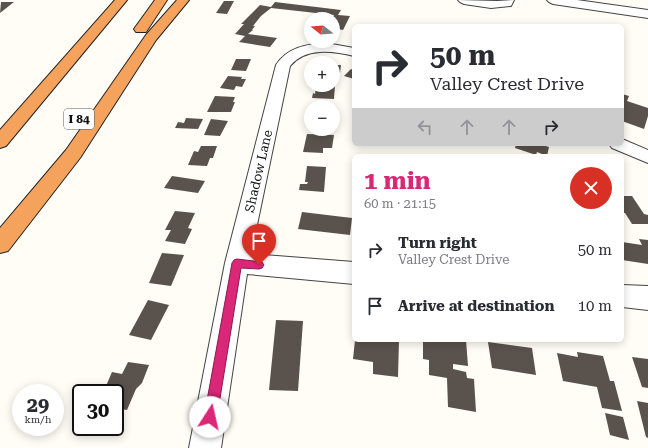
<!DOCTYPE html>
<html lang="en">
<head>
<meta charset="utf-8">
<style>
	:root { --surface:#fff; --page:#f7f7f7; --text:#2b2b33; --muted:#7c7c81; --accent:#db2777 }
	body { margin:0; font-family:"Roboto Serif",serif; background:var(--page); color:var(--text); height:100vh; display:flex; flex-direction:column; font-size:15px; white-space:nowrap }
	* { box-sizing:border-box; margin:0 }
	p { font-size:13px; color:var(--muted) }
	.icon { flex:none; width:22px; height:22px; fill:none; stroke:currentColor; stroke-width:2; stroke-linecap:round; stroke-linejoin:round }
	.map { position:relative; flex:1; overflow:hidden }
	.drawer { position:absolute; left:352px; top:154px; width:272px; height:188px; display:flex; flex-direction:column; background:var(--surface); border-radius:6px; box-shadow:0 2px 10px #0003 }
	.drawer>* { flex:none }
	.hud { position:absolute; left:352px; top:24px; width:272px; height:122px; border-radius:6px; box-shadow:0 2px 10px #0003; background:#fff; color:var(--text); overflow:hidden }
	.needle { width:26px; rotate:287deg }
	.tools { position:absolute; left:304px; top:12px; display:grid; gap:8px }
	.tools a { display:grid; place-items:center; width:36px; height:36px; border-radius:50%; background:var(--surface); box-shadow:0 2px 10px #0003; font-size:20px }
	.speed { position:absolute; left:12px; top:384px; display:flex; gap:8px; font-size:20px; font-weight:700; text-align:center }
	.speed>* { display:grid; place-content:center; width:52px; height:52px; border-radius:50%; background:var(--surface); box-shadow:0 2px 10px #0003; line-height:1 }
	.speed small { font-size:10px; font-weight:400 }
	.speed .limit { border:2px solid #111; border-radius:6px; background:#fff; color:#111 }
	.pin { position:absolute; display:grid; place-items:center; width:34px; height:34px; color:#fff; margin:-41px -17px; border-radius:50% 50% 50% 0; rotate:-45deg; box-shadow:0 0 4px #0007 }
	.pin .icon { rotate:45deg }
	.me { position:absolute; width:44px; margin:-22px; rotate:10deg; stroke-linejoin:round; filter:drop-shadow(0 0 3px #0008) }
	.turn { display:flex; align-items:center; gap:14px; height:84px; padding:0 12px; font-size:18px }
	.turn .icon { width:52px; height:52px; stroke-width:2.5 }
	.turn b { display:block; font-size:28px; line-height:34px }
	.lanes { display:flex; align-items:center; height:38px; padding:0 12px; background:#0003; justify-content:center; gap:20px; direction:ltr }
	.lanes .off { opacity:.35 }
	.round { display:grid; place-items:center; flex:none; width:42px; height:42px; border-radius:21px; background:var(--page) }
	.headline { display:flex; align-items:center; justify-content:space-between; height:68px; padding:0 12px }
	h1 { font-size:24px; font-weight:700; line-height:30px; color:var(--accent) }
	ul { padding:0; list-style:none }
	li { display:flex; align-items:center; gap:12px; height:56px; padding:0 12px }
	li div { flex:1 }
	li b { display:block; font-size:15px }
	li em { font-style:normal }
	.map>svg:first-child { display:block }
	.building { fill:#5a524d }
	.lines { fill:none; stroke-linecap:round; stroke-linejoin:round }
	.minor-casing { stroke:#444; stroke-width:2 }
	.highway-casing { stroke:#222; stroke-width:2 }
	.minor { fill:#fff; fill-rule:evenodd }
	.highway { fill:#f5a25d; fill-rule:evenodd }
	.route { fill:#db2777; stroke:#8e194d }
	.labels { text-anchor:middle; stroke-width:4; stroke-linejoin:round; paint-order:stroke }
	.shield { fill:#fff; stroke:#585858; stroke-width:1 }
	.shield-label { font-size:12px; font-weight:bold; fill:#111 }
	.street-label { font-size:13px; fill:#111; stroke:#fff }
</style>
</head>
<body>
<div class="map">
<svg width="648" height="448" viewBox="0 0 648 448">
	<rect width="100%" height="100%" fill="#fffdf5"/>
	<g class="building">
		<path d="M224,1H234L227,14L216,13Z"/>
		<path d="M1,2H14L0,13Z"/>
		<path d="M275,2L341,10L338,15L350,16L343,30L333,28L332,19L334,15L271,8L261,16L253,26H255L252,30H253L248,34L277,38L270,47L239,42L245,36L235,34L244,24H241L260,5L271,7Z"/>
		<path d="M236,59H251L246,71L231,70Z"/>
		<path d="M333,65H341L340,73L333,72Z"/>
		<path d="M351,69L354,70V79L344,76Z"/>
		<path d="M228,76L242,77L241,79H246L242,87L236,86L234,90L220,88Z"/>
		<path d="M316,85H335L334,99L312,98L313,93L315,94Z"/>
		<path d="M622,94L629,96L627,101L648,108V116L644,129L622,121V109L624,103H622Z"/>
		<path d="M215,96L235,97L233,102H235L231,112H207Z"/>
		<path d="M186,118L203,119L198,129L175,128L178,122L184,123Z"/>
		<path d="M211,119L228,121L220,136L204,135Z"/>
		<path d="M307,134L334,135L332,148H323V153L303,152Z"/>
		<path d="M516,144H539L549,147L547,156L537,152L536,155L515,148Z"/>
		<path d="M201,146H217L213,158H210L207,166L188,165L194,151L198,152Z"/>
		<path d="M307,166L326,167L324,192L299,190L300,184H307L308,182H305Z"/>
		<path d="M172,176L205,181L198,193L164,188Z"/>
		<path d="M622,196H632L644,214L648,215V224H632L625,213H622Z"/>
		<path d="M175,211L195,213L188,228L192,229L185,244L165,241L171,230H165Z"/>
		<path d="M302,212L352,218L350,235L298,229Z"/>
		<path d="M639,239L648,240V264L622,260V242L642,245Z"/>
		<path d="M162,253L184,255L171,286L149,283Z"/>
		<path d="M148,300L169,305L151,340L129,335Z"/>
		<path d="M276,320L303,321L298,391L269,390Z"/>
		<path d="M355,340H399L398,377L373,374V362L353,359Z"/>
		<path d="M423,340H466L468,366L453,364V369L466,372L467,378L474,379L476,412L448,407L447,378L429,375V360L423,359Z"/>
		<path d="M488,342L532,348L536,375L492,368Z"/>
		<path d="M577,352L603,356L610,381H614L622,411L602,408L597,387L563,381L557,353L578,357Z"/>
		<path d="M632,357L648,359V388L642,387Z"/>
		<path d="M128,362L149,365L142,383L136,389L127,410L115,408V393H103L112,372L122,374Z"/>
		<path d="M637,401L648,403V438L646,437Z"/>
		<path d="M605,413L623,417L629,440L610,435Z"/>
	</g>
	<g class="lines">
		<defs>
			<g id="minor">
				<path d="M458,0L497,1L514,0L511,6L491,8L464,4L460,2Z"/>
				<path d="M547,0H577L648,10V18L553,4L549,2Z"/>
				<path d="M326,43L354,48V56C332,51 306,47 290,66L251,254L354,262V284L247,274L221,448H189L225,263L276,65C287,48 306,44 326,43Z"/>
				<path d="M622,139L648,150V163L612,148L609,144H622Z"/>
				<path d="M622,285L648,286V310L622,307Z"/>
			</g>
			<g id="highway">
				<path d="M115,0H127L6,146L0,148V130Z"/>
				<path d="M155,0H167L146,32H136L134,29Z"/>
				<path d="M177,0H189L156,40L80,158L8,251L0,253V228L66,150L146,35Z"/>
			</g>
		</defs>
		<use href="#minor" class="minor-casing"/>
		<use href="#highway" class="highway-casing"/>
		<use href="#minor" class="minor"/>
		<use href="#highway" class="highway"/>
	</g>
	<path class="route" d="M237,259L262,262L264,265L262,268L259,269L241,268L217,417L215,422L210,424L206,422L204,417L232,263L234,260Z"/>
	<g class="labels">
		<rect class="shield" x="64" y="109" width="30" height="20" rx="3"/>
		<g class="shield-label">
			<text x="79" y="123">I 84</text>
		</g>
		<g class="street-label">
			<text transform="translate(258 171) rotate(-77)" y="5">Shadow Lane</text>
		</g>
	</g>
</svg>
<div class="tools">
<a><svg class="needle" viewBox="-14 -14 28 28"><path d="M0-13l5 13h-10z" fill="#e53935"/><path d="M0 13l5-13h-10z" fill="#7c7c81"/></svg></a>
<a>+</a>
<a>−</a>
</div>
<div class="speed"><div>29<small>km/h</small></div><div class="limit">30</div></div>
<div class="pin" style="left:259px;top:265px;background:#d93025"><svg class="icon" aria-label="arrive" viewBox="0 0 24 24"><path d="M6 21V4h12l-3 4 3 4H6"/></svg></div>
<svg class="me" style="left:210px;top:417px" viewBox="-20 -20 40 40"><circle r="19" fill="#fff"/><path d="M0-13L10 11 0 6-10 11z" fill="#db2777"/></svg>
<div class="hud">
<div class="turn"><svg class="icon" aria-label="right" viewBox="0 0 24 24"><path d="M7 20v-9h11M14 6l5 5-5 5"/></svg><div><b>50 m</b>Valley Crest Drive</div></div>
<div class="lanes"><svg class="icon off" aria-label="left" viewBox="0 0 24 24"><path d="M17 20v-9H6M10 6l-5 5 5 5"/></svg><svg class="icon off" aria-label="ahead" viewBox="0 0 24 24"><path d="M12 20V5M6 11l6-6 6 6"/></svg><svg class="icon off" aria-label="ahead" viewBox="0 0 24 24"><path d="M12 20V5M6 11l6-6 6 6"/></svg><svg class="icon" aria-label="right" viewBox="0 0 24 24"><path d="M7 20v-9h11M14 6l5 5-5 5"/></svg></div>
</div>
<section class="drawer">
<div class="headline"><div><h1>1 min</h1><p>60 m · 21:15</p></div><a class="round" style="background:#d93025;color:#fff"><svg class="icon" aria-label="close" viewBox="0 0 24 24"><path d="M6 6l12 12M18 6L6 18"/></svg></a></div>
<ul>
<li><svg class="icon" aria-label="right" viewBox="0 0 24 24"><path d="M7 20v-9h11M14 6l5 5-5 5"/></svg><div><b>Turn right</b><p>Valley Crest Drive</p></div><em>50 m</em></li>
<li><svg class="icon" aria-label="arrive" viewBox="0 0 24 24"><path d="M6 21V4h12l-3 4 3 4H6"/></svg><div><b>Arrive at destination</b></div><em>10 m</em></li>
</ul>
</section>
</div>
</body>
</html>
